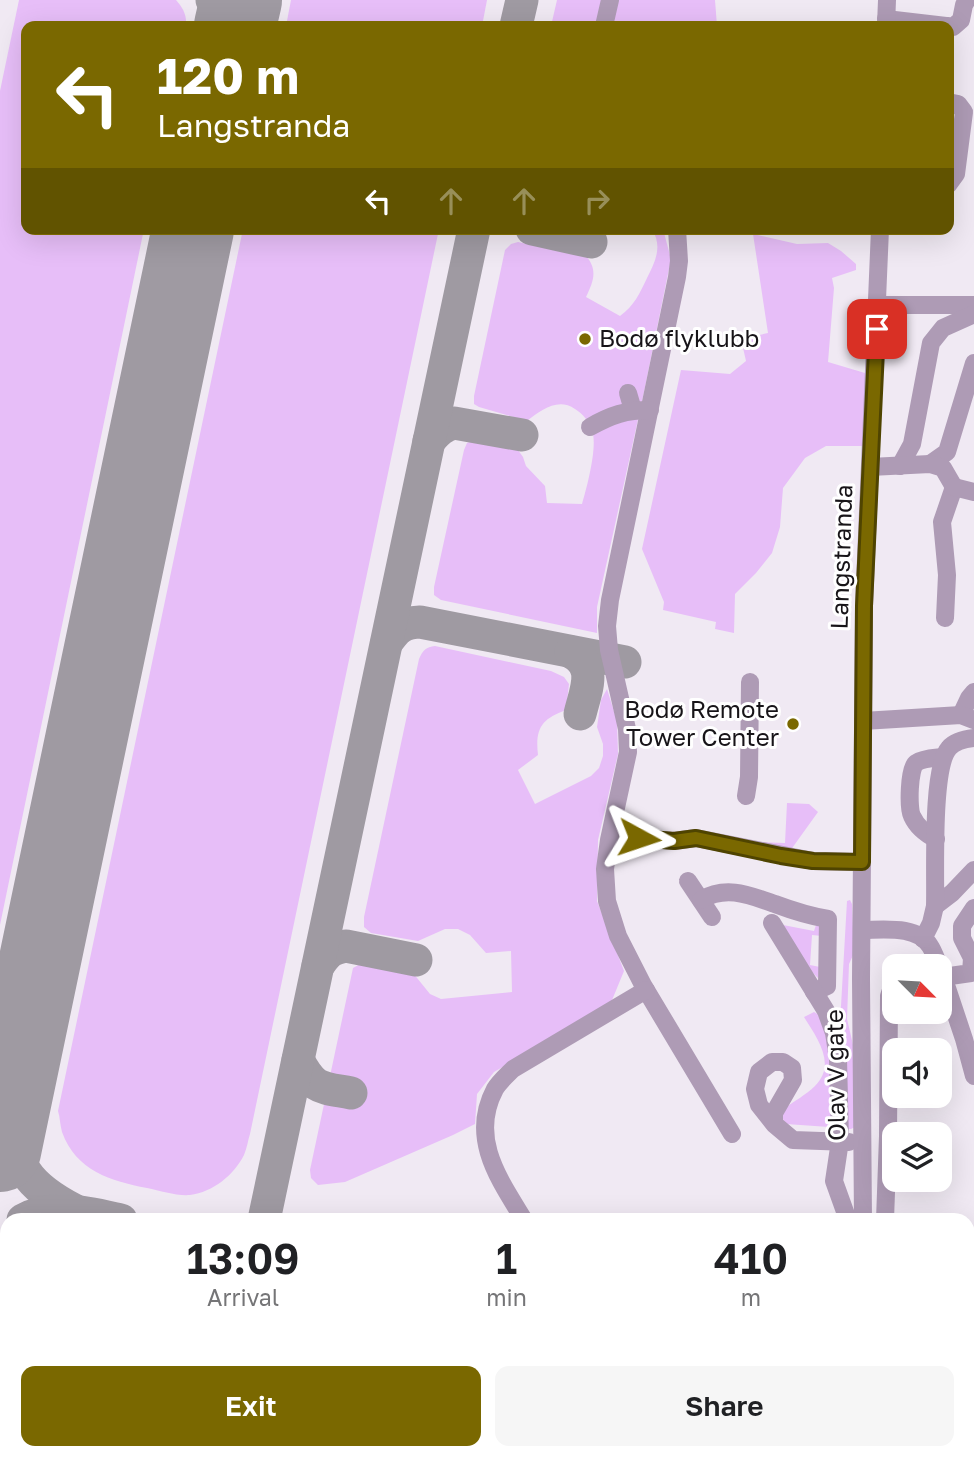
<!DOCTYPE html>
<html lang="en">
<head>
<meta charset="utf-8">
<style>
	:root { --surface:#fff; --page:#f6f6f6; --text:#202124; --muted:#757577; --accent:#7a6800 }
	body { margin:0; font-family:"Golos Text",sans-serif; background:var(--page); color:var(--text); height:100vh; display:flex; flex-direction:column; font-size:26px; white-space:nowrap }
	* { box-sizing:border-box; margin:0 }
	p { font-size:23px; color:var(--muted) }
	.icon { flex:none; width:38px; height:38px; fill:none; stroke:currentColor; stroke-width:2; stroke-linecap:round; stroke-linejoin:round }
	.map { position:relative; flex:1; overflow:hidden }
	.side { position:absolute; left:0px; top:1213px; width:975px; height:247px; display:flex; flex-direction:column; background:var(--surface); border-radius:21px 21px 0 0; box-shadow:0 7px 28px #0002 }
	.side>* { flex:none }
	.hud { position:absolute; left:21px; top:21px; width:933px; height:214px; border-radius:14px; box-shadow:0 7px 28px #0002; background:#7a6800; color:#fff; overflow:hidden }
	.needle { width:46px; rotate:114deg }
	.fabs { position:absolute; left:882px; top:954px; display:grid; gap:14px }
	.fabs a { display:grid; place-items:center; width:70px; height:70px; border-radius:14px; background:var(--surface); box-shadow:0 7px 28px #0002; font-size:35px }
	.pin { position:absolute; display:grid; place-items:center; width:60px; height:60px; color:#fff; margin:-30px; border-radius:14px; box-shadow:0 4px 10px #0006 }
	.me { position:absolute; width:77px; margin:-38px; rotate:95deg; stroke-linejoin:round; filter:drop-shadow(0 0 5px #0008) }
	.turn { display:flex; align-items:center; gap:24px; height:147px; padding:0 21px; font-size:32px }
	.turn .icon { width:91px; height:91px; stroke-width:2.5 }
	.turn b { display:block; font-size:49px; line-height:60px }
	.lanes { display:flex; align-items:center; height:66px; padding:0 21px; background:#0003; justify-content:center; gap:35px; direction:ltr }
	.lanes .off { opacity:.35 }
	.eta { display:flex; justify-content:space-evenly; align-items:center; height:119px; text-align:center }
	.eta b { font-size:42px; font-weight:600; line-height:49px }
	.action { display:flex; gap:14px; margin-top:auto; padding:14px 21px }
	.action a { flex:1; height:80px; border-radius:14px; background:var(--accent); color:#fff; font-size:28px; font-weight:600; line-height:80px; text-align:center }
	.action a+a { background:var(--page); color:var(--text) }
	.map>svg:first-child { display:block }
	.green { fill:#e7bef8 }
	.lines { fill:none; stroke-linecap:round; stroke-linejoin:round }
	.taxiway { stroke:#9f9aa2; stroke-width:33 }
	.runway { stroke:#9f9aa2; stroke-width:82 }
	.minor { stroke:#ae9bb5; stroke-width:18 }
	.highway { stroke:#664075; stroke-width:21 }
	.route-casing { stroke:#4f4400; stroke-width:18 }
	.route { stroke:#7a6800; stroke-width:12 }
	.poi-dot { fill:#7a6800; stroke:#fff; stroke-width:2.5 }
	.labels { text-anchor:middle; stroke-width:6; stroke-linejoin:round; paint-order:stroke }
	.poi-label { font-size:24px; fill:#171418; stroke:#fff; text-anchor:start }
	.street-label { font-size:24px; fill:#171418; stroke:#fff }
</style>
</head>
<body>
<div class="map">
<svg width="974" height="1459" viewBox="0 0 974 1459">
	<rect width="100%" height="100%" fill="#f0e9f3"/>
	<g class="green">
		<path d="M19,0H176C183,8 187,15 186,26H26V229H144L0,925V91Z"/>
		<path d="M291,0H487L482,26H286Z"/>
		<path d="M557,0H715L717,26H551Z"/>
		<path d="M243,229H439L250,1134C248,1140 247,1148 244,1155C234,1175 213,1192 190,1195C176,1196 161,1191 147,1188C111,1181 76,1171 62,1132C60,1125 60,1117 58,1111Z"/>
		<path d="M652,229H663L671,259L644,392L597,607V633L441,600L434,595V587L464,450L467,443L472,441L518,450L523,457L526,466L545,486L547,503L582,504C587,487 598,446 592,430C588,420 583,414 575,409C558,397 541,410 527,421L479,407L474,404V396L505,250L511,244L518,242L587,257C598,271 593,282 586,297L620,316C634,306 640,293 647,278C655,262 663,247 652,229Z"/>
		<path d="M753,234L797,244L828,243L841,251L856,264V270L832,278L834,288L828,362L875,376L871,446H826L805,458L783,488L780,527L772,553L756,573L735,594L734,633L715,629L716,622L663,610L664,602L642,549L681,370L730,374L746,361L741,339L768,333Z"/>
		<path d="M435,646L551,671L564,677L569,684L566,710C541,719 535,729 538,755L518,770L535,804L591,776L599,768L603,756V744L597,727L601,700L607,689L617,721L618,754L598,840L597,901L624,971L610,1005L494,1072L477,1094L475,1124L453,1135L345,1182L318,1185L311,1178L310,1170L353,968L362,963L413,973L430,994L441,999L512,992L511,951L486,953L470,935L458,929H445L418,941L371,933L364,927V917L419,659C423,650 426,647 435,646Z"/>
		<path d="M787,803L809,804L818,812L790,851L755,842L785,843Z"/>
		<path d="M850,900L852,904L854,953L849,964L847,1019L854,1049L855,1127L851,1129H846L844,1042C842,1026 837,1022 841,1006L847,901Z"/>
		<path d="M817,922L825,924L822,936L812,935L810,965L820,967L818,978L811,971L783,925L814,931Z"/>
		<path d="M814,1012L821,1016L824,1022L832,1067L833,1126L829,1127L786,1124C782,1120 782,1115 784,1109C794,1101 806,1095 815,1086C837,1064 817,1038 804,1017Z"/>
		<path d="M29,1452L65,1453L94,1459H13Z"/>
	</g>
	<g class="lines">
		<g class="taxiway">
			<path d="M212,0L220,9L228,26"/>
			<path d="M516,26L522,0"/>
			<path d="M532,229L591,242"/>
			<path d="M429,441C437,432 442,426 454,423L522,435"/>
			<path d="M387,642C397,628 402,623 420,622L625,662"/>
			<path d="M571,652C598,666 586,689 580,714"/>
			<path d="M318,966C327,953 330,949 346,946L416,960"/>
			<path d="M298,1060C314,1090 320,1087 351,1093"/>
			<path d="M8,1112C15,1166 26,1185 74,1210"/>
			<path d="M23,1220C52,1203 89,1213 121,1220"/>
			<path d="M264,1220L474,229"/>
			<path d="M0,1392L7,1397"/>
			<path d="M164,1452L170,1459"/>
			<path d="M232,1452L262,1459"/>
		</g>
		<g class="runway">
			<path d="M235,26L241,0"/>
			<path d="M0,1151L193,229"/>
		</g>
		<g class="minor">
			<path d="M886,19L946,26"/>
			<path d="M604,26L610,0"/>
			<path d="M886,26L887,0"/>
			<path d="M948,26L953,27L961,20L964,5L967,0"/>
			<path d="M948,102L958,104L964,112L956,174L948,185"/>
			<path d="M677,229L679,261L677,277L610,600L607,626L609,650L627,729L628,752L609,840L605,869L607,901L618,936L643,985L732,1134"/>
			<path d="M878,305H974"/>
			<path d="M628,393L633,410"/>
			<path d="M590,427C611,415 626,410 650,410"/>
			<path d="M930,464L947,452L974,363"/>
			<path d="M900,466L912,444L931,343L943,328L974,314"/>
			<path d="M870,467L930,464L943,468L954,487L942,522L947,575L945,618"/>
			<path d="M954,487L974,492"/>
			<path d="M961,715L969,698L974,692"/>
			<path d="M863,721L961,715L974,720"/>
			<path d="M746,796L749,777L750,682"/>
			<path d="M639,838L674,841L696,838L813,861L862,862"/>
			<path d="M936,839C926,834 917,827 912,816C908,808 909,768 916,763C923,758 935,758 943,757"/>
			<path d="M688,881L712,917"/>
			<path d="M701,900C726,885 749,895 775,904C791,910 810,916 828,919L827,986L814,992"/>
			<path d="M935,906L952,893L974,870"/>
			<path d="M772,923L826,1011L834,1033L838,1059L840,1141L834,1181L848,1220"/>
			<path d="M862,930C883,930 917,925 930,946C934,952 936,959 939,966"/>
			<path d="M923,939L931,923L935,906C936,876 931,768 949,748C955,741 965,739 974,738"/>
			<path d="M940,967L964,1039L974,1076"/>
			<path d="M943,977L971,973L972,958L962,938V926L974,908"/>
			<path d="M774,1124V1113L793,1080L792,1068L783,1062H772L759,1072L755,1089L759,1105L774,1124L793,1140L849,1142"/>
			<path d="M524,1220C499,1179 469,1138 495,1089C499,1082 507,1075 513,1069L646,990"/>
			<path d="M863,1220L861,979L864,606L880,229"/>
			<path d="M885,1220L888,1136L889,996L892,987"/>
			<path d="M968,1430L974,1429"/>
			<path d="M675,1452L676,1459"/>
			<path d="M875,1459V1452"/>
		</g>
		<path class="highway" d="M830,1459L832,1452"/>
	</g>
	<g class="lines">
		<defs>
			<path id="route" d="M639,838L674,841L696,838L781,856L813,861L862,862L864,606L877,329"/>
		</defs>
		<use href="#route" class="route-casing"/>
		<use href="#route" class="route"/>
	</g>
	<g class="poi-dot">
		<circle cx="585" cy="339" r="7"/>
		<circle cx="793" cy="724" r="7"/>
	</g>
	<g class="labels">
		<g class="poi-label">
			<text x="599" y="347">Bodø flyklubb</text>
			<text x="779" y="718" text-anchor="end">Bodø Remote<tspan x="779" dy="28">Tower Center</tspan></text>
		</g>
		<g class="street-label">
			<text transform="translate(842 557) rotate(-88)" y="8">Langstranda</text>
			<text transform="translate(836 1075) rotate(-91)" y="8">Olav V gate</text>
		</g>
	</g>
</svg>
<div class="fabs">
<a><svg class="needle" viewBox="-14 -14 28 28"><path d="M0-13l5 13h-10z" fill="#e53935"/><path d="M0 13l5-13h-10z" fill="#757577"/></svg></a>
<a><svg class="icon" aria-label="sound" viewBox="0 0 24 24"><path d="M4 9h4l5-4v14l-5-4H4zM17 9q2 3 0 6"/></svg></a>
<a><svg class="icon" aria-label="layers" viewBox="0 0 24 24"><path d="M12 4l9 5-9 5-9-5zM3 14l9 5 9-5"/></svg></a>
</div>
<div class="pin" style="left:877px;top:329px;background:#d93025"><svg class="icon" aria-label="arrive" viewBox="0 0 24 24"><path d="M6 21V4h12l-3 4 3 4H6"/></svg></div>
<svg class="me" style="left:639px;top:838px" viewBox="-20 -20 40 40"><path d="M0-17L14 15 0 8-14 15z" fill="#7a6800" stroke="#fff" stroke-width="4"/></svg>
<div class="hud">
<div class="turn"><svg class="icon" aria-label="left" viewBox="0 0 24 24"><path d="M17 20v-9H6M10 6l-5 5 5 5"/></svg><div><b>120 m</b>Langstranda</div></div>
<div class="lanes"><svg class="icon" aria-label="left" viewBox="0 0 24 24"><path d="M17 20v-9H6M10 6l-5 5 5 5"/></svg><svg class="icon off" aria-label="ahead" viewBox="0 0 24 24"><path d="M12 20V5M6 11l6-6 6 6"/></svg><svg class="icon off" aria-label="ahead" viewBox="0 0 24 24"><path d="M12 20V5M6 11l6-6 6 6"/></svg><svg class="icon off" aria-label="right" viewBox="0 0 24 24"><path d="M7 20v-9h11M14 6l5 5-5 5"/></svg></div>
</div>
<section class="side">
<div class="eta">
<div><b>13:09</b><p>Arrival</p></div>
<div><b>1</b><p>min</p></div>
<div><b>410</b><p>m</p></div>
</div>
<div class="action"><a>Exit</a><a>Share</a></div>
</section>
</div>
</body>
</html>
